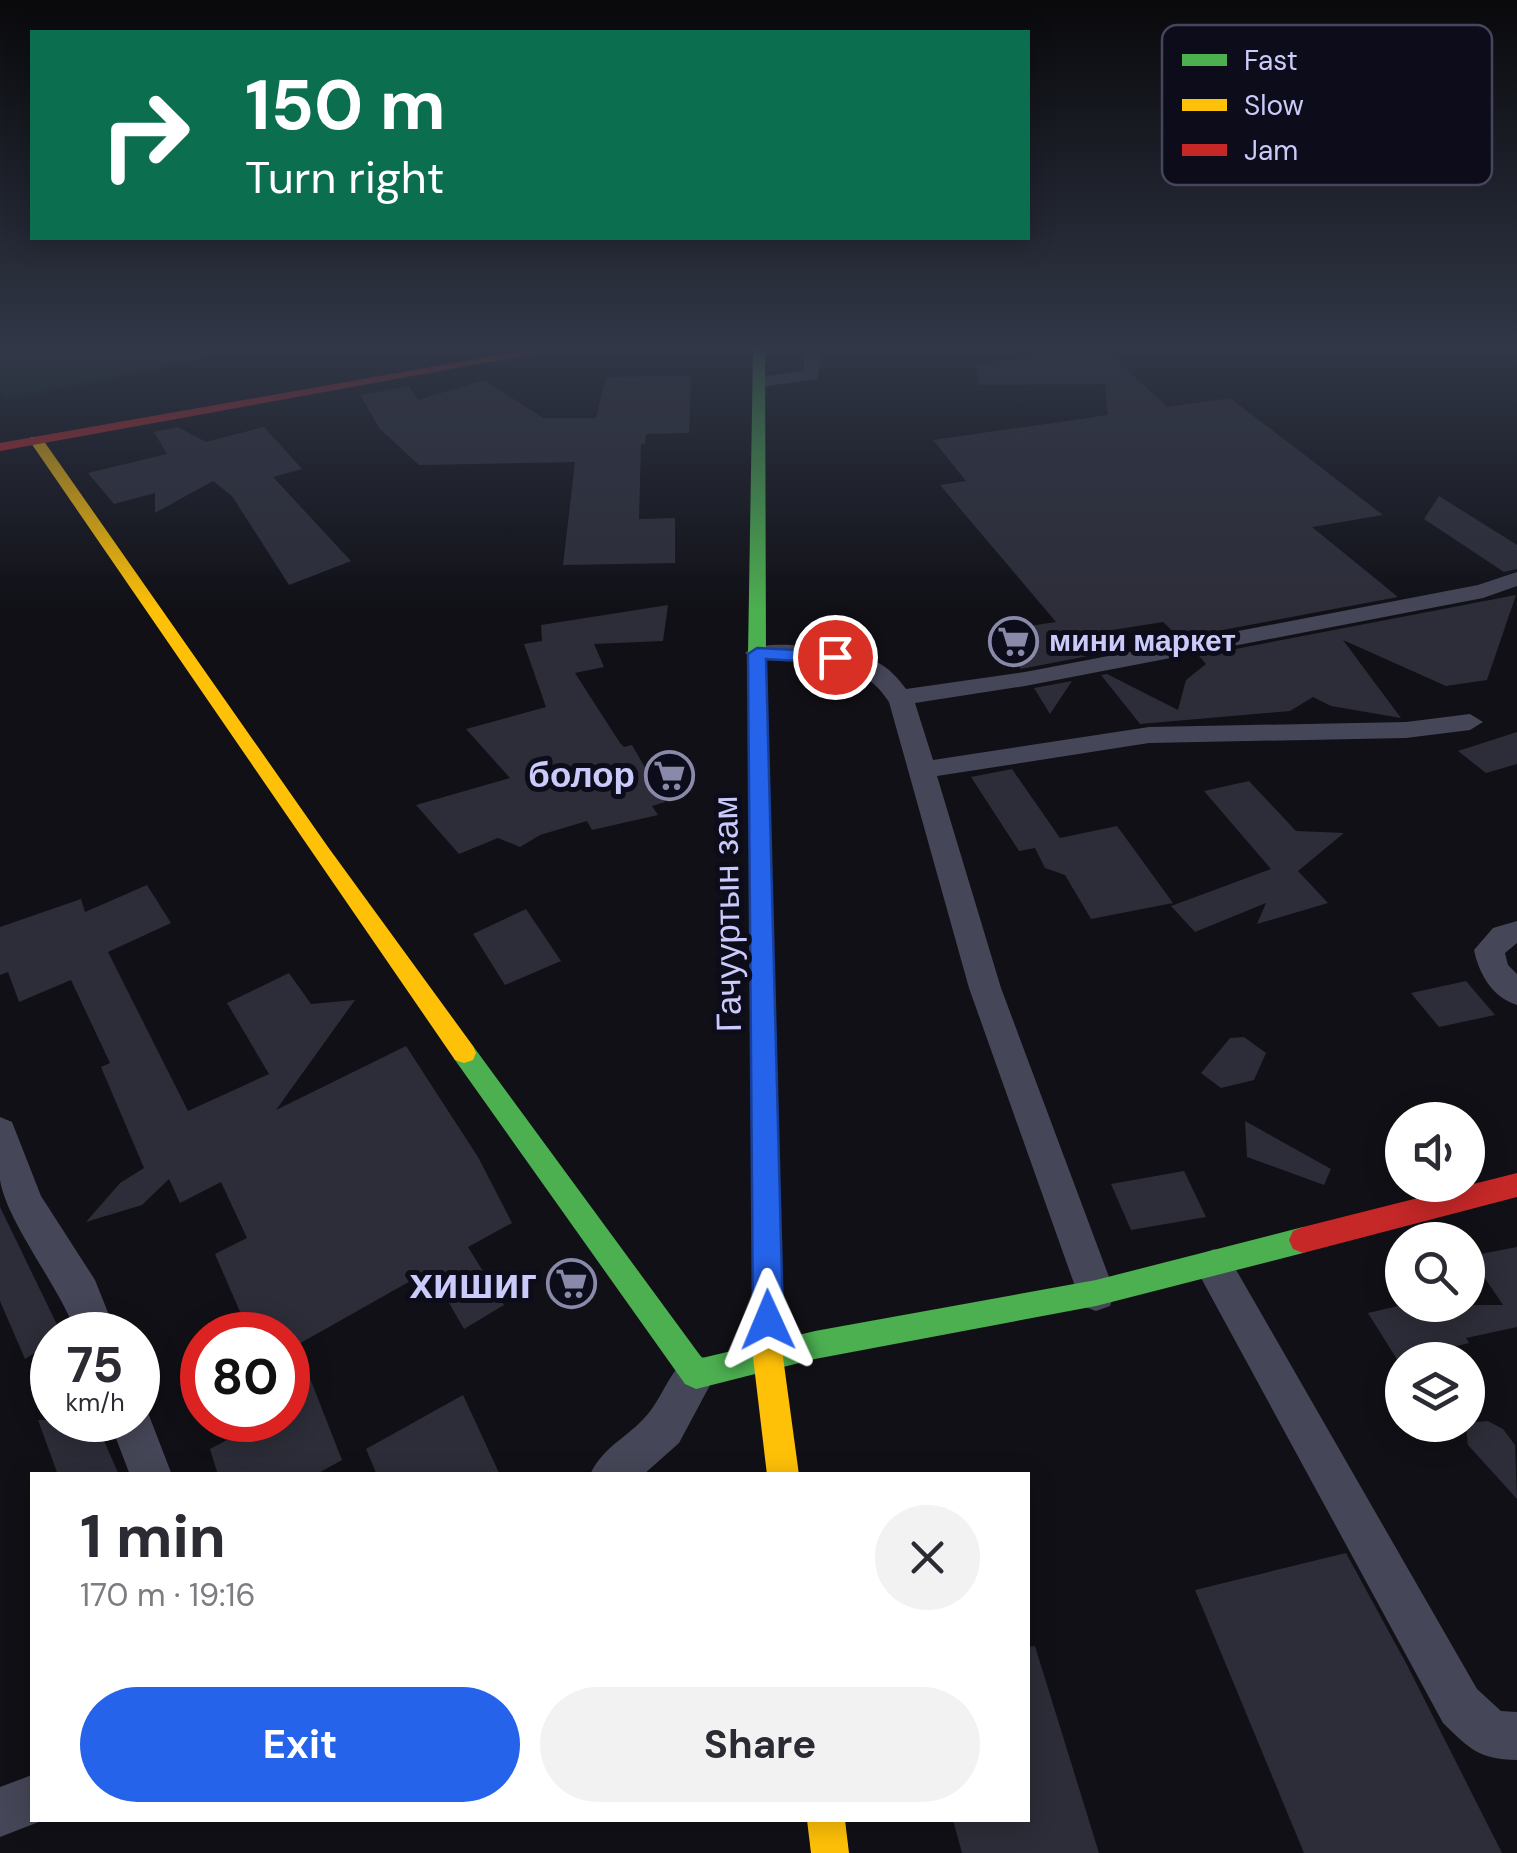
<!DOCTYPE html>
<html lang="en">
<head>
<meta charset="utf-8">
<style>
	:root { --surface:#fff; --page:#f2f2f3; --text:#2b2b33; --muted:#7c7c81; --accent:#2563eb }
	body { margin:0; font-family:"DM Sans",sans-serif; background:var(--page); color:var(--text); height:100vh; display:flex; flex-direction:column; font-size:38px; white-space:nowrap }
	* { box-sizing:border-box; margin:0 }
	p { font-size:32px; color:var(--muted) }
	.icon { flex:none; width:55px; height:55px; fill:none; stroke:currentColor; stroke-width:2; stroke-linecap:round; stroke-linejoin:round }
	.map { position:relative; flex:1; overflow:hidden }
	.panel { position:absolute; left:30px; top:1472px; width:1000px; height:350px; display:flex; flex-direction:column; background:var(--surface); border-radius:0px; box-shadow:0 5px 25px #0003 }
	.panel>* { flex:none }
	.hud { position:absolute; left:30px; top:30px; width:1000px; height:210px; border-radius:0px; box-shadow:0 5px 25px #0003; background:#0b6e4f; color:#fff; overflow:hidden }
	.buttons { position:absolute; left:1385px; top:1102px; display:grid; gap:20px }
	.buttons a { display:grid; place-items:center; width:100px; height:100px; border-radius:50%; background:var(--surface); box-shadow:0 5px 25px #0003; font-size:50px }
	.speed { position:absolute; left:30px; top:1312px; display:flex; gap:20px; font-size:50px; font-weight:700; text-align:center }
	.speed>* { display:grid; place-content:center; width:130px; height:130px; border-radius:50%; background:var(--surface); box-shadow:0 5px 25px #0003; line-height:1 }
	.speed small { font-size:25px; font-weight:400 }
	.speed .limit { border:15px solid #d22; background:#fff; color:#111 }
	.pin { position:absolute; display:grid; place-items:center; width:85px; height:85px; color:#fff; margin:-42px; border:5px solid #fff; border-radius:50%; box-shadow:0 2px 10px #0007 }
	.me { position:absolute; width:110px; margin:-55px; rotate:359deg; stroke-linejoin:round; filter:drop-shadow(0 0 8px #0008) }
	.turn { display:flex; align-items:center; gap:35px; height:210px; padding:0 50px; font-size:45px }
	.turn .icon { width:130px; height:130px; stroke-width:2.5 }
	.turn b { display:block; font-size:70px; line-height:85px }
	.round { display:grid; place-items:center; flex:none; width:105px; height:105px; border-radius:52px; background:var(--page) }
	.headline { display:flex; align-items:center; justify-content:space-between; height:170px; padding:0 50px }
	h1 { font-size:60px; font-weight:700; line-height:75px }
	.primary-button { display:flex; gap:20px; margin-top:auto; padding:20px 50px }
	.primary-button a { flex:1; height:115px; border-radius:60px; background:var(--accent); color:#fff; font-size:40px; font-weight:700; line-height:115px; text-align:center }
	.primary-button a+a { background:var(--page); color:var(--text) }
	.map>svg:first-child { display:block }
	.green { fill:#10201f }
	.building { fill:#2d2d39 }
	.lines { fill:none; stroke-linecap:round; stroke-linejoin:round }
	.street { fill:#454657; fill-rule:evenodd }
	.fast { fill:#4caf50; fill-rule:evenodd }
	.slow { fill:#ffc107; fill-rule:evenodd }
	.jam { fill:#c62828; fill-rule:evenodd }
	.route { fill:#2563eb; stroke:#184099; stroke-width:2.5 }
	.labels { text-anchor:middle; stroke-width:10; stroke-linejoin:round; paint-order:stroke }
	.far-poi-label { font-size:30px; font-weight:bold; fill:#cacbfa; stroke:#0d0c1a; text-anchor:start }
	.poi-label { font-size:35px; font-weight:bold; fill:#cacbfa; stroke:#0d0c1a; text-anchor:end }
	.street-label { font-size:35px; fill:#cacbfa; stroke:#0d0c1a }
	.near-poi-label { font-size:42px; font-weight:bold; fill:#cacbfa; stroke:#0d0c1a; text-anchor:end }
	.key { fill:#0d0c1a; stroke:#46455d; stroke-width:2.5 }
	.key-label { font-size:28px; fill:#cacbfa }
</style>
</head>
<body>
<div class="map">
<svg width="1517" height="1853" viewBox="0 0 1517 1853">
	<rect width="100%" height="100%" fill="#101016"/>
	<path class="green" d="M0,350H243L7,400L0,394Z"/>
	<g class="building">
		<path d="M1104,350L1168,407L1230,398L1383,515L1312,527L1398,597L1180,638L1163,622L1081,635L1089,646L1088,656L1021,669L996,631L1056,622L940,485L966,481L933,440L1108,415L1105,384L979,385L977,364Z"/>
		<path d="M691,376L689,433L646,434L645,444H641L639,519L675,518V563L563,565L575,462L419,465L380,429L360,395L409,386L418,400L484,380L543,418H596L606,377Z"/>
		<path d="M178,427L206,442L264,427L302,469L273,477L351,561L289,585L232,496L213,481L155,513V493L114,504L88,473L167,454L154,432Z"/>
		<path d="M1439,496L1517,545V569L1504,572L1424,519Z"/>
		<path d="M1516,595L1487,680L1446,686L1343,640L1401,718L1331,706L1313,697L1290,711L1140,724L1101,675L1107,674L1178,710L1186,680L1206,664L1199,656Z"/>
		<path d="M668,605L663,641L594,644L604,667L575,673L620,743L624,747L632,745L665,802L652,806L658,815L592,830L587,821L540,835L520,847L498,838L459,854L416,805L510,778L466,729L546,707L524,644L542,641L541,625Z"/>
		<path d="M1072,681L1050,714L1034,688Z"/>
		<path d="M1517,732V764L1486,773L1458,751Z"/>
		<path d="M1012,769L1060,838L1117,826L1173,903L1091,919L1065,875L1045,868L1035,848L1019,851L971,777Z"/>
		<path d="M1249,781L1296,831L1344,833L1298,871L1328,903L1257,924L1266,903L1195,932L1171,906L1271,869L1204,791Z"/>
		<path d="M147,885L171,923L108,952L188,1111L269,1074L227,1003L289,973L311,1004L355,1000L276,1110L406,1046L478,1157L512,1223L468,1247L504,1305L464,1329L430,1270L297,1345L342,1460L315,1475H218L210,1449L265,1420H288V1335H250L215,1254L247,1238L221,1182L180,1203L169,1179L142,1205L86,1222L120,1183L144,1168L101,1067L110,1063L71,980L19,1002L8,972L0,975V927L81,899L85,912Z"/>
		<path d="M526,909L561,961L505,985L473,934Z"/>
		<path d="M1466,981L1495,1015L1439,1027L1411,993Z"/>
		<path d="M1244,1037L1266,1053L1254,1080L1221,1088L1201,1073L1230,1038Z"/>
		<path d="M1245,1121L1331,1169L1324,1185L1247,1157Z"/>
		<path d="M1184,1171L1206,1217L1131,1230L1111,1184Z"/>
		<path d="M0,1207L62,1335H52V1342L25,1359L0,1301Z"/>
		<path d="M1517,1247V1327L1466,1338L1469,1343L1398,1361L1368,1313L1402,1305H1503L1470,1256Z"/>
		<path d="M463,1395L500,1475H377L366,1449Z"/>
		<path d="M38,1420H95L119,1475H58Z"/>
		<path d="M1488,1421L1503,1429L1515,1445L1517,1499L1468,1445L1466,1428L1474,1422Z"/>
		<path d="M1346,1553L1407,1665L1502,1853H1304L1195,1590Z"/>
		<path d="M1035,1646L1099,1853H962L953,1820H1028V1647Z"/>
	</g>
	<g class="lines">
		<g class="street">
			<path d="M806,350H822L817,379L760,387L751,382L760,377L803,371Z"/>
			<path d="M1517,572V586L1483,598L1025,686L915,703L933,760L1149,727L1406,722L1470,714L1483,722L1470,730L1406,738L1149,743L937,776L1001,988L1115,1293L1110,1306L1096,1311L1082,1306L969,988L889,702C860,655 806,662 757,660L745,653C762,635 854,650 877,662C889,668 898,678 906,689L1025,672L1478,585Z"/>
			<path d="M1517,921V943L1505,953L1508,965L1517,974V1005C1492,997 1479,974 1474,950L1493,928Z"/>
			<path d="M0,1117L12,1122L41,1196L95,1280L117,1335H77C60,1287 7,1223 0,1180C0,1161 0,1137 0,1117Z"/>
			<path d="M1214,1249L1227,1254L1477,1689L1501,1711L1517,1712V1760C1478,1759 1470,1749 1443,1723L1201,1278L1195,1266L1201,1254Z"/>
			<path d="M696,1354L710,1360L716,1374L679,1443L643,1475H590C602,1446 633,1435 651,1410C666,1390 672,1364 696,1354Z"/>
			<path d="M138,1402L145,1405L172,1475H130L109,1420H138Z"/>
			<path d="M32,1775V1820H44L0,1837V1787Z"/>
		</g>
		<g class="fast">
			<path d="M753,350H765L766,653L778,1175L774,1183L765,1187L756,1183L752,1175L748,653Z"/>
			<path d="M464,1043L473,1046L702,1358L815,1331L1096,1280L1303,1227L1313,1231L1317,1240L1313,1249L1303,1253L1096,1306L815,1359L696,1389L685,1384L455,1060L452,1053L455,1046Z"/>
		</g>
		<g class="slow">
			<path d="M31,437H41L328,847L473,1046L476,1053L473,1060L464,1063L455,1060L29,440Z"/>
			<path d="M765,1163L774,1167L778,1175L783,1357L799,1475H767L753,1357L752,1175L756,1167Z"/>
			<path d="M807,1820H845L849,1853H811Z"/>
		</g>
		<g class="jam">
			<path d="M527,350H556L0,451V443Z"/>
			<path d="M1517,1173V1197L1303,1253L1293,1249L1289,1240L1293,1231L1303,1227Z"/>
		</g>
	</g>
	<linearGradient id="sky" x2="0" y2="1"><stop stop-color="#09090c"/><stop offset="0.57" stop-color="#313747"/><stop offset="1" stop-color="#313747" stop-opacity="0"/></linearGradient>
	<rect width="1517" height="610" fill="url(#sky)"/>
	<path class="route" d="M757,648L835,652L844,657L835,663L766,659L783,1320L778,1330L768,1334L757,1330L753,1320L748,654Z"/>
	<defs>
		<symbol id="supermarket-ring" viewBox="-11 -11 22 22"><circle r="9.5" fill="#0d0c1a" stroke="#898aaa" stroke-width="1.5"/><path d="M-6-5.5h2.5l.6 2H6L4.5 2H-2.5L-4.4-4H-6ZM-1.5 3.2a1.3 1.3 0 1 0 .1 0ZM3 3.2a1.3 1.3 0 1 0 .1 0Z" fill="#898aaa"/></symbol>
	</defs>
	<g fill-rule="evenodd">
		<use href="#supermarket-ring" x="986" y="614" width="55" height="55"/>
		<use href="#supermarket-ring" x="642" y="748" width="55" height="55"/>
		<use href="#supermarket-ring" x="544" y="1256" width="55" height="55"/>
	</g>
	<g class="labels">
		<g class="far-poi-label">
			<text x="1049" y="651">мини маркет</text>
		</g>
		<g class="poi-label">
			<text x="635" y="787">болор</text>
		</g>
		<g class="street-label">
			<text transform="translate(727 914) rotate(-91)" y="12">Гачууртын зам</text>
		</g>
		<g class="near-poi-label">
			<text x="537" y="1298">хишиг</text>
		</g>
	</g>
	<rect x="1162" y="25" width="330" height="160" rx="15" class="key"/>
	<rect x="1182" y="54" width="45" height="12" fill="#4caf50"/>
	<rect x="1182" y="99" width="45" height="12" fill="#ffc107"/>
	<rect x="1182" y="144" width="45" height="12" fill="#c62828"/>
	<g class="key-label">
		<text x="1244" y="70">Fast</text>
		<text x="1244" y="115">Slow</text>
		<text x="1244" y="160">Jam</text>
	</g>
</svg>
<div class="buttons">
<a><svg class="icon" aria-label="sound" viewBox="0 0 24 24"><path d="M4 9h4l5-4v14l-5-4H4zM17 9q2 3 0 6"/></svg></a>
<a><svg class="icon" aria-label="search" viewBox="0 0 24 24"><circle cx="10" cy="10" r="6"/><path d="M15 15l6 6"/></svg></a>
<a><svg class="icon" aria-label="layers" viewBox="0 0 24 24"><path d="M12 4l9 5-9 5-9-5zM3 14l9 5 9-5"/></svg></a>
</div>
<div class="speed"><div>75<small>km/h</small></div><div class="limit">80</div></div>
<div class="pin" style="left:835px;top:657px;background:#d93025"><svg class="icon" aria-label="arrive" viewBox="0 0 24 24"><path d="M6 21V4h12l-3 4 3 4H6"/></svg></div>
<svg class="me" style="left:768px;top:1320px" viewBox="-20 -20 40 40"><path d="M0-17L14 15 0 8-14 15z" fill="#2563eb" stroke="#fff" stroke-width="4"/></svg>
<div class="hud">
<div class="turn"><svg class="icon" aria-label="right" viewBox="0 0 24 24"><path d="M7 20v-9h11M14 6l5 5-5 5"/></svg><div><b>150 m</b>Turn right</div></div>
</div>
<section class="panel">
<div class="headline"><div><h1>1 min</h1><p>170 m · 19:16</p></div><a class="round"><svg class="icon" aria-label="close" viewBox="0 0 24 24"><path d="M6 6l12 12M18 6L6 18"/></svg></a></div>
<div class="primary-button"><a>Exit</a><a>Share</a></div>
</section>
</div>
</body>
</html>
